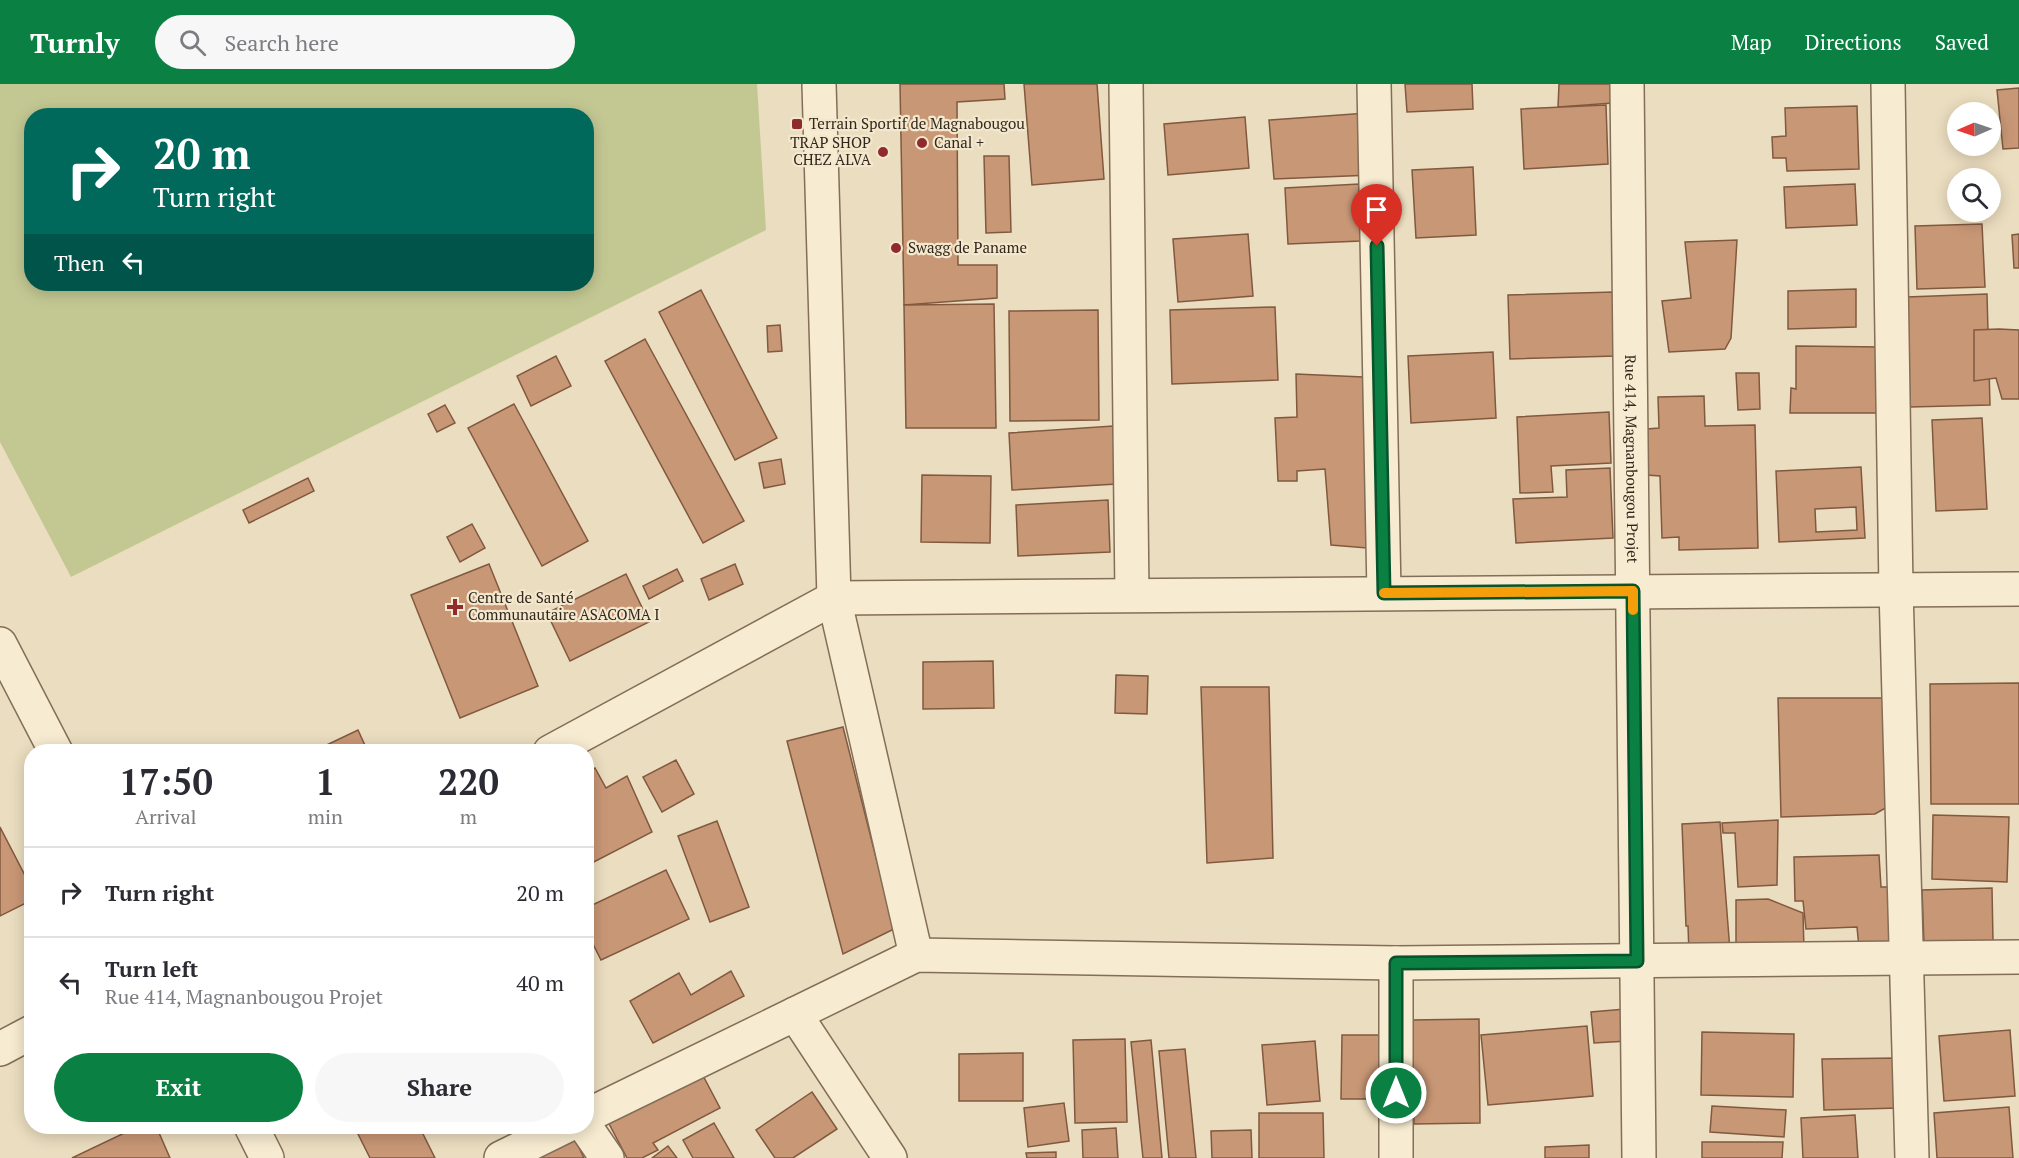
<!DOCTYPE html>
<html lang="en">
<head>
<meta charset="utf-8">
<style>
	:root { --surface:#fff; --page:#f7f7f7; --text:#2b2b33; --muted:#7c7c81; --line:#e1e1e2; --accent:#0b8043 }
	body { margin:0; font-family:"PT Serif",serif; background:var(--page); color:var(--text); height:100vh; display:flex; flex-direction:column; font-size:22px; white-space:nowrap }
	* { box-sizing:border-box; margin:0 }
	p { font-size:20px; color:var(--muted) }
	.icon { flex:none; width:33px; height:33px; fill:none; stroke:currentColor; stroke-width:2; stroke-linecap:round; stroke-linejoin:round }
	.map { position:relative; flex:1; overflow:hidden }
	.sheet { position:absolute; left:24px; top:660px; width:570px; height:390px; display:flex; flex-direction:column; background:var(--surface); border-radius:24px; box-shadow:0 3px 15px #0003 }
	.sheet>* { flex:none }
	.hud { position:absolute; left:24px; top:24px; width:570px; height:183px; border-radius:24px; box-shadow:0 3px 15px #0003; background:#00695c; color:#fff; overflow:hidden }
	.needle { width:39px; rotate:268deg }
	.controls { position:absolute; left:1947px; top:18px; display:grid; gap:12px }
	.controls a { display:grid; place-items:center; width:54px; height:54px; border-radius:50%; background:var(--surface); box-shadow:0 3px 15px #0003; font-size:30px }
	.pin { position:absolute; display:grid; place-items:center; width:51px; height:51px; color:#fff; margin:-62px -26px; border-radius:50% 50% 50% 0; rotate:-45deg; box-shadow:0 0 6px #0007 }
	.pin .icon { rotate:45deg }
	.me { position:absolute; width:66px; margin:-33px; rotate:0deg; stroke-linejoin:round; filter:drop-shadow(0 0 4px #0008) }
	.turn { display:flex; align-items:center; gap:21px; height:126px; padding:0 30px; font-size:27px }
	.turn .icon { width:78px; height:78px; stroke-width:2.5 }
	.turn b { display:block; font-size:42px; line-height:51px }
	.then { display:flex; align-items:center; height:57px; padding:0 30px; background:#0003; gap:12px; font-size:22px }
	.eta { display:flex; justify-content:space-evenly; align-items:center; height:102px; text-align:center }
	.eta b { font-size:36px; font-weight:700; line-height:42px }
	.cta { display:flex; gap:12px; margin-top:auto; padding:12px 30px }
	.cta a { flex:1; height:69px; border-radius:36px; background:var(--accent); color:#fff; font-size:24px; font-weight:700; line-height:69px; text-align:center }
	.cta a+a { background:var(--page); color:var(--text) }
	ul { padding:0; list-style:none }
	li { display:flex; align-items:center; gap:18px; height:90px; padding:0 30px; border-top:2px solid var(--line) }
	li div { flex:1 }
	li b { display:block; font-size:22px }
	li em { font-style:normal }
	header { display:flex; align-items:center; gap:36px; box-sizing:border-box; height:84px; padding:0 30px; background:var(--accent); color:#fff }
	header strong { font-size:28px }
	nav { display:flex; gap:33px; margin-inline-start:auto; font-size:21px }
	.search { width:420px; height:54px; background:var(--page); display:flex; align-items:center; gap:15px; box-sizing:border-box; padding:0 21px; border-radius:33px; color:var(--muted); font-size:22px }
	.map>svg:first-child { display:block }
	.green { fill:#c3c893; fill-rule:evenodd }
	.building { fill:#c89776; stroke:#81593f; stroke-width:1.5; fill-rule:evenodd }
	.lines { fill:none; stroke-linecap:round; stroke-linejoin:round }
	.minor-casing { stroke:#836e58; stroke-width:36 }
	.tertiary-casing { stroke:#836e58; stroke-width:36 }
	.minor { stroke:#f7ebd1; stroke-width:33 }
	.tertiary { stroke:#f7ebd1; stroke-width:33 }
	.route-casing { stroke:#07532c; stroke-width:15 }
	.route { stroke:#0b8043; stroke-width:10 }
	.slow { stroke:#f59e0b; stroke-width:10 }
	.poi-dot { fill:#8f2b2d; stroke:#f3e8ce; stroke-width:2 }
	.labels { text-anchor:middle; stroke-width:4.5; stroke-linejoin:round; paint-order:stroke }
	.poi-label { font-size:15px; fill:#33271c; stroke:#f3e8ce; text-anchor:start }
	.street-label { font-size:15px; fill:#33271c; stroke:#f3e8ce }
</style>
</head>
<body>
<header>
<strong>Turnly</strong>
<div class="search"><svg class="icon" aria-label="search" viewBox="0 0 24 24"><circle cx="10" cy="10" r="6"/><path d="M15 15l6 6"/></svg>Search here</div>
<nav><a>Map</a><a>Directions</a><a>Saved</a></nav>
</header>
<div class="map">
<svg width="2019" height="1074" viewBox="0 0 2019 1074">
	<rect width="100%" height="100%" fill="#ebddbf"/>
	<path class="green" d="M0,0H757L766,146L71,493L0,358ZM32,32H586V200H32Z"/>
	<g class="building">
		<path d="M900,0H1004L1005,15L957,18L958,181H997V214L904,221Z"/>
		<path d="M1024,0H1097L1104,95L1032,101Z"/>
		<path d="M1405,0H1472L1473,25L1407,28Z"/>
		<path d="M1559,0H1612L1613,19L1558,23Z"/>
		<path d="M2019,4V64L2003,65L1997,6Z"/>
		<path d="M1606,21L1608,80L1524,85L1521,25Z"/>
		<path d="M1857,22L1859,85L1787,87L1786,74H1773L1772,53L1786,52L1785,24Z"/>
		<path d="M1367,29L1372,91L1274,95L1269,36Z"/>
		<path d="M1245,33L1249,84L1168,91L1164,40Z"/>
		<path d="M984,72H1009L1011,148L986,149Z"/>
		<path d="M1473,83L1476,151L1416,154L1412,86Z"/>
		<path d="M1359,100L1361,157L1288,160L1285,104Z"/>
		<path d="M1855,100L1857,141L1786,144L1784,103Z"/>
		<path d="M1982,140L1985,203L1917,205L1915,142Z"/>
		<path d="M1248,150L1253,212L1178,218L1173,155Z"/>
		<path d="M2019,150V184H2014L2012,151Z"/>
		<path d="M1737,156L1731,254L1725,265L1669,268L1662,217L1691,214L1685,158Z"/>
		<path d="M1856,205V243L1788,245V207Z"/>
		<path d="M701,206L777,354L735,376L659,228Z"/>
		<path d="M1614,208L1616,272L1510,275L1508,211Z"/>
		<path d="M1987,210L1990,321L1910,323L1907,213Z"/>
		<path d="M994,220L996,344H906L904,221Z"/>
		<path d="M1275,223L1278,296L1172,300L1170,226Z"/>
		<path d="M1098,226L1099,336L1010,337L1009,227Z"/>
		<path d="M780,241L782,267L768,268L767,242Z"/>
		<path d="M1999,245L2019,246V315H2002L1996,294L1974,297V246Z"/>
		<path d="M645,255L744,437L703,459L605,277Z"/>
		<path d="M1796,262L1883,263L1884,329H1790L1791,304L1796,305Z"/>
		<path d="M1493,268L1496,334L1411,339L1408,272Z"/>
		<path d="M556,272L571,302L531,322L517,292Z"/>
		<path d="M1736,289H1759L1760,325L1738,326Z"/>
		<path d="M1296,290L1363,293L1367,464L1331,461L1325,385L1297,387V397H1278L1275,334L1297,333Z"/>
		<path d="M1704,312L1705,342L1755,341L1758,464L1679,466V453L1662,454L1660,392L1647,391V345L1659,344L1658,313Z"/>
		<path d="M514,320L588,457L542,482L468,344Z"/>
		<path d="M445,321L455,339L437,348L428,330Z"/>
		<path d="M1609,328L1611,379L1551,382L1553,408L1520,409L1517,333Z"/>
		<path d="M1982,334L1987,425L1936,427L1932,336Z"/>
		<path d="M1113,342L1117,400L1012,406L1009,349Z"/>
		<path d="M781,375L785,400L764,404L759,379Z"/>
		<path d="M1861,383L1865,454L1779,458L1776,387ZM1856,423L1857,446L1816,448L1815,425Z"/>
		<path d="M1610,384L1613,454L1516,459L1513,415L1567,413L1566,386Z"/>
		<path d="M922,391L991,392L990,459L921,458Z"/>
		<path d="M308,394L314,407L249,439L243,426Z"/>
		<path d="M1108,416L1110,468L1018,472L1016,421Z"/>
		<path d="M472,440L485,464L460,478L447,453Z"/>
		<path d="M489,480L538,602L460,634L411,511Z"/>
		<path d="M735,480L743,500L709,516L701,495Z"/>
		<path d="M677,485L683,497L649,515L643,502Z"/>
		<path d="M626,490L649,538L570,577L547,529Z"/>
		<path d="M993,577L994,624L923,625V578Z"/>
		<path d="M1116,591L1148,592L1147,630L1115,629Z"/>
		<path d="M2019,599V720H1931L1930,600Z"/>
		<path d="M1201,603H1269L1273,774L1207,779Z"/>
		<path d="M1778,614H1885L1896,718L1875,730L1781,733Z"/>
		<path d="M843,643L894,845L843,870L787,657Z"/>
		<path d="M358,646L368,668H312Z"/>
		<path d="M676,676L694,710L662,728L643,693Z"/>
		<path d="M595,684L606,704L627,692L652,748L586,782V689Z"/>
		<path d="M1933,731L2009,733L2007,798L1932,795Z"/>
		<path d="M1778,736L1777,801L1738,803L1735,749H1723L1722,739Z"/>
		<path d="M717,737L749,823L710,838L678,752Z"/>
		<path d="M1720,738L1730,867L1689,869L1688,842H1686L1682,740Z"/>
		<path d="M0,743L32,805V816L0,832Z"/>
		<path d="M1879,771L1881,803H1890V862L1859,864L1857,843L1806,845L1803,817H1795L1794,773Z"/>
		<path d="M666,786L689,835L601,876L586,846V824Z"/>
		<path d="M1992,804L1993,857L1924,860L1922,806Z"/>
		<path d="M1768,815L1803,829L1804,866L1736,867V816Z"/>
		<path d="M731,887L744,912L653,959L630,917L679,889L691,911Z"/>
		<path d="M1625,925L1628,957L1594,959L1591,928Z"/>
		<path d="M1479,935L1480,1039L1414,1040L1411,936Z"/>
		<path d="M1587,942L1593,1012L1488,1021L1481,951Z"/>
		<path d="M2010,946L2015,1012L1944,1017L1939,952Z"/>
		<path d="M1702,948L1794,950L1793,1013L1701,1011Z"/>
		<path d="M1342,951H1381V1015H1341Z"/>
		<path d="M1125,955L1127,1038L1075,1039L1073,956Z"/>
		<path d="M1151,956L1162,1074H1143L1131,958Z"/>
		<path d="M1315,957L1320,1017L1267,1021L1262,961Z"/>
		<path d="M1185,965L1196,1074H1169L1159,967Z"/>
		<path d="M1023,969V1017H959V970Z"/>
		<path d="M1898,974L1899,1024L1824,1026L1822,975Z"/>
		<path d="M699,984L720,1024L653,1059L658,1066L642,1074H627L605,1032Z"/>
		<path d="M812,1008L837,1045L793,1074H775L756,1046Z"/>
		<path d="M1064,1019L1069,1057L1028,1063L1024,1024Z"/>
		<path d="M1712,1022L1786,1026L1784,1053L1710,1048Z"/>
		<path d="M2009,1023L2013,1074H1937L1934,1029Z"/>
		<path d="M1259,1029H1323L1324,1074H1259Z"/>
		<path d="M1855,1031L1858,1074H1803L1801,1034Z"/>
		<path d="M714,1039L734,1074H693L683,1056Z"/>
		<path d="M139,1042H156L170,1074H72Z"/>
		<path d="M354,1042H419L435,1074H370Z"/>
		<path d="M1116,1044L1118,1074H1083L1082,1046Z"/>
		<path d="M1251,1046L1252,1074H1212L1211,1047Z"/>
		<path d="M571,1047L584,1074H519Z"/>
		<path d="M1702,1058H1783L1782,1074H1702Z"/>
		<path d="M1589,1061V1074H1545V1063Z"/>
		<path d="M668,1062L677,1074H652Z"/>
		<path d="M1056,1068V1074H1027L1026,1069Z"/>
	</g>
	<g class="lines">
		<defs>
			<g id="minor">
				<path d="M819,0L834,514L916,871"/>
				<path d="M1126,0L1132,511"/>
				<path d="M1374,0L1384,509"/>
				<path id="s1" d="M1627,0L1639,1074"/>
				<path d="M1888,0L1896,505L1912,1074"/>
				<path d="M0,560L56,668"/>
				<path d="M550,668L834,514L2019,505"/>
				<path d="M1396,879V1074"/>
				<path d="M795,930L890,1074"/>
				<path d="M586,1032L916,871L1396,879L2019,873"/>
				<path d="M585,1042L607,1074"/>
				<path d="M501,1074L566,1042"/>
			</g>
			<g id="tertiary">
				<path d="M0,965L32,948"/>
				<path d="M251,1042L267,1074"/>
			</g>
		</defs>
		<use href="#minor" class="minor-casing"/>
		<use href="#tertiary" class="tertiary-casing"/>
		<use href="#minor" class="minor"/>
		<use href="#tertiary" class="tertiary"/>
	</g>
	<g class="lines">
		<defs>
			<path id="route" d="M1377,162L1384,509L1633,507L1637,877L1396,879V1009"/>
		</defs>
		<use href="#route" class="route-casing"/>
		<use href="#route" class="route"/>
		<path class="slow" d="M1384,509L1633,507V526"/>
	</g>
	<g class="poi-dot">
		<rect x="791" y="34" width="12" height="12" rx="3"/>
		<circle cx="922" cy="59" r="6"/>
		<circle cx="883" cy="68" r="6"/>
		<circle cx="896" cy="164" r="6"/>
		<path d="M452 514h6v6h6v6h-6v6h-6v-6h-6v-6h6z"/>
	</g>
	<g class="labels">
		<g class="poi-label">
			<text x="809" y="45">Terrain Sportif de Magnabougou</text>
			<text x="871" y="64" text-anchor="end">TRAP SHOP<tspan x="871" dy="17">CHEZ ALVA</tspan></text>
			<text x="934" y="64">Canal +</text>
			<text x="908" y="169">Swagg de Paname</text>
			<text x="468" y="519">Centre de Santé<tspan x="468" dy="17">Communautaire ASACOMA I</tspan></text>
		</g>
		<g class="street-label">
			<text dy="5" stroke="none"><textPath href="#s1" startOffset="375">Rue 414, Magnanbougou Projet</textPath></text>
		</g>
	</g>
</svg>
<div class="controls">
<a><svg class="needle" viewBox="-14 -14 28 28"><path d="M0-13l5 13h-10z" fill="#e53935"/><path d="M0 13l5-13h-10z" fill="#7c7c81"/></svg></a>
<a><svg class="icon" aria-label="search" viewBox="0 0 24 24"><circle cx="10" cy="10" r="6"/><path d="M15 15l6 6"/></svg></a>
</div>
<div class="pin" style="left:1377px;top:162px;background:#d93025"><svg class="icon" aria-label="arrive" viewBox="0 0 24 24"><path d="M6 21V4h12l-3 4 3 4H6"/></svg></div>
<svg class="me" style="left:1396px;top:1009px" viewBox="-20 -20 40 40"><circle r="17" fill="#0b8043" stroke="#fff" stroke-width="3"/><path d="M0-11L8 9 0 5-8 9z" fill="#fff"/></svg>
<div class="hud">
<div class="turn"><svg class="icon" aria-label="right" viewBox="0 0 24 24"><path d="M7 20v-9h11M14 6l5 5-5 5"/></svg><div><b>20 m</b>Turn right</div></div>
<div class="then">Then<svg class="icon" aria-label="left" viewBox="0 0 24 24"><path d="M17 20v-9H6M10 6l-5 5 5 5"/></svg></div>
</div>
<section class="sheet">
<div class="eta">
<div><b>17:50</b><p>Arrival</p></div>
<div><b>1</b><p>min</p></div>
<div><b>220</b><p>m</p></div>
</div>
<ul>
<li><svg class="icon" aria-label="right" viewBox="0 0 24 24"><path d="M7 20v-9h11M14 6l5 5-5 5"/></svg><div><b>Turn right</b></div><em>20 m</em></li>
<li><svg class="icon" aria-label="left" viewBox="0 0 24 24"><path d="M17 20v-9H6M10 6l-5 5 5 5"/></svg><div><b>Turn left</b><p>Rue 414, Magnanbougou Projet</p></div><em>40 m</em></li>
</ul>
<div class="cta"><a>Exit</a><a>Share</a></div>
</section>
</div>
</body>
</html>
